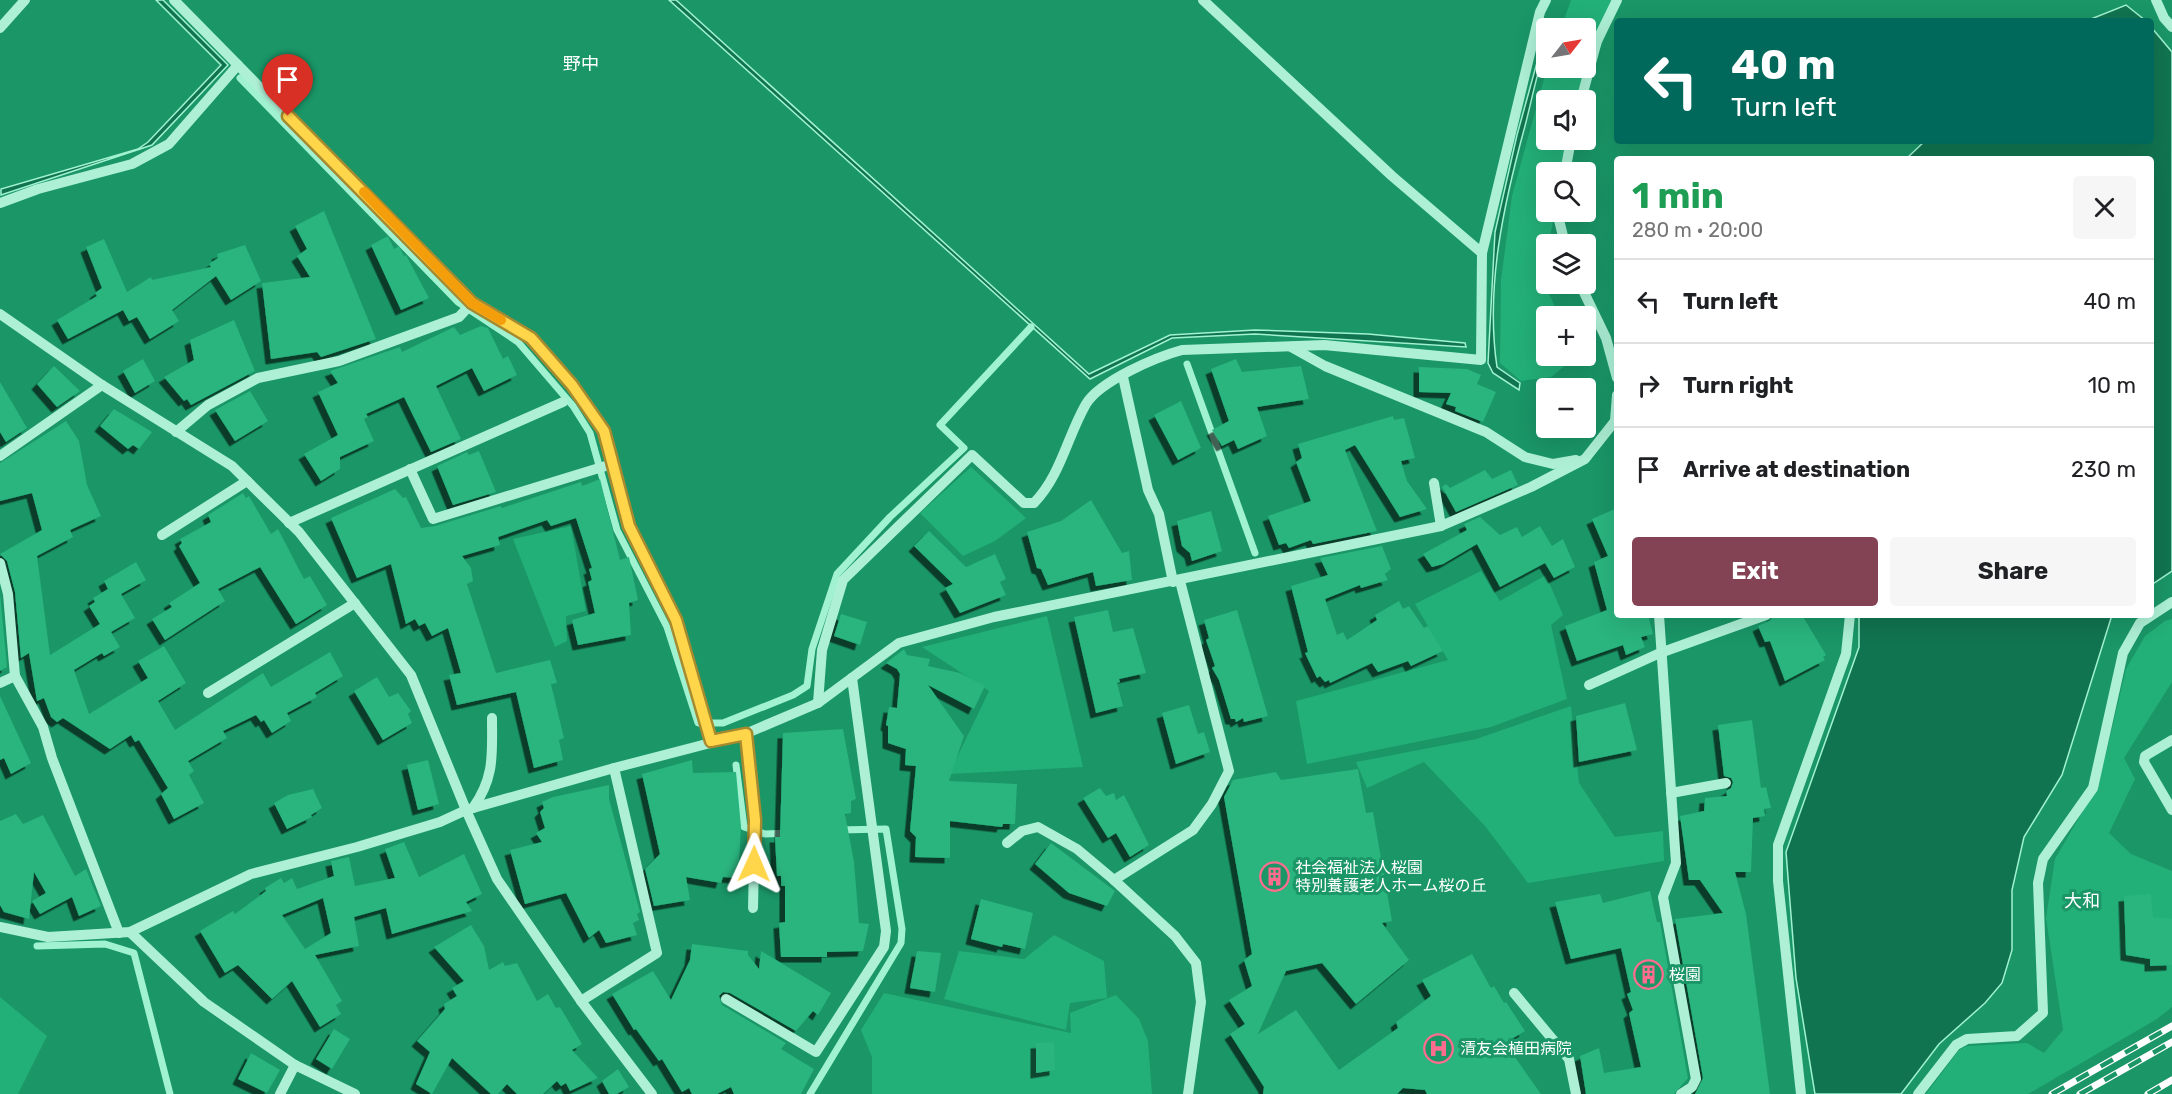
<!DOCTYPE html>
<html lang="en">
<head>
<meta charset="utf-8">
<style>
	:root { --surface:#fff; --page:#f6f6f6; --text:#202124; --muted:#757577; --line:#e0e0e0; --accent:#844354 }
	body { margin:0; font-family:Rubik,"Noto Sans JP",sans-serif; background:var(--page); color:var(--text); height:100vh; display:flex; flex-direction:column; font-size:22px; white-space:nowrap }
	* { box-sizing:border-box; margin:0 }
	p { font-size:20px; color:var(--muted) }
	.icon { flex:none; width:33px; height:33px; fill:none; stroke:currentColor; stroke-width:2; stroke-linecap:round; stroke-linejoin:round }
	.map { position:relative; flex:1; overflow:hidden }
	.side { position:absolute; left:1614px; top:156px; width:540px; height:462px; display:flex; flex-direction:column; background:var(--surface); border-radius:6px; box-shadow:0 6px 24px #0002 }
	.side>* { flex:none }
	.banner { position:absolute; left:1614px; top:18px; width:540px; height:126px; border-radius:6px; box-shadow:0 6px 24px #0002; background:#00695c; color:#fff; overflow:hidden }
	.needle { width:39px; rotate:59deg }
	.controls { position:absolute; left:1536px; top:18px; display:grid; gap:12px }
	.controls a { display:grid; place-items:center; width:60px; height:60px; border-radius:6px; background:var(--surface); box-shadow:0 6px 24px #0002; font-size:30px }
	.pin { position:absolute; display:grid; place-items:center; width:51px; height:51px; color:#fff; margin:-62px -26px; border-radius:50% 50% 50% 0; rotate:-45deg; box-shadow:0 0 6px #0007 }
	.pin .icon { rotate:45deg }
	.me { position:absolute; width:66px; margin:-33px; rotate:1deg; stroke-linejoin:round; filter:drop-shadow(0 0 4px #0008) }
	.turn { display:flex; align-items:center; gap:21px; height:126px; padding:0 18px; font-size:27px }
	.turn .icon { width:78px; height:78px; stroke-width:2.5 }
	.turn b { display:block; font-size:42px; line-height:51px }
	.round { display:grid; place-items:center; flex:none; width:63px; height:63px; border-radius:6px; background:var(--page) }
	.headline { display:flex; align-items:center; justify-content:space-between; height:102px; padding:0 18px }
	h1 { font-size:36px; font-weight:700; line-height:45px; color:#1e9e55 }
	.button { display:flex; gap:12px; margin-top:auto; padding:12px 18px }
	.button a { flex:1; height:69px; border-radius:6px; background:var(--accent); color:#fff; font-size:24px; font-weight:700; line-height:69px; text-align:center }
	.button a+a { background:var(--page); color:var(--text) }
	ul { padding:0; list-style:none }
	li { display:flex; align-items:center; gap:18px; height:84px; padding:0 18px; border-top:2px solid var(--line) }
	li div { flex:1 }
	li b { display:block; font-size:22px }
	li em { font-style:normal }
	.map>svg:first-child { display:block }
	.green { fill:#23af78 }
	.water { fill:#117450; stroke:#a0f2d1; stroke-width:1.5 }
	.lines { fill:none; stroke-linecap:round; stroke-linejoin:round }
	.stream { stroke:#a0f2d1; stroke-width:7 }
	.building { fill:#29b47e; fill-rule:evenodd; filter:url(#shadow) }
	.minor { stroke:#adf0d6; stroke-width:10 }
	.rail-casing { stroke:#fff; stroke-width:7 }
	.rail { stroke:#1a9667; stroke-width:4.5; stroke-dasharray:14; stroke-linecap:butt }
	.route-casing { stroke:#a68a30; stroke-width:15 }
	.route { stroke:#ffd54a; stroke-width:10 }
	.slow { stroke:#f59e0b; stroke-width:10 }
	.labels { text-anchor:middle; stroke-width:6; stroke-linejoin:round; paint-order:stroke }
	.poi-label { font-size:16px; fill:#fff; stroke:#1a9667; text-anchor:start }
	.neighbourhood-label { font-size:18px; fill:#fff; stroke:#1a9667 }
</style>
</head>
<body>
<div class="map">
<svg width="2172" height="1094" viewBox="0 0 2172 1094">
	<defs>
		<filter id="shadow"><feDropShadow dx="-5.5" dy="5.5" stdDeviation="0" flood-color="#0009"/></filter>
	</defs>
	<rect width="100%" height="100%" fill="#1a9667"/>
	<g class="green">
		<path d="M1571,0H1620L1579,100H1546V140H1569L1563,172H1546V212H1555L1542,278L1559,316H1546V356H1577L1551,377L1521,381L1500,363L1501,280L1512,196L1547,68H1586V28H1561Z"/>
		<path d="M971,467L1026,518L995,541L963,556L920,513Z"/>
		<path d="M571,526L586,611L566,616L567,641L555,647L513,539Z"/>
		<path d="M1481,571L1500,601L1546,575L1563,615L1551,625L1567,699L1491,727L1307,764L1296,701L1448,660L1415,604Z"/>
		<path d="M1047,616L1083,767L949,774L989,691L922,647Z"/>
		<path d="M2172,619V682L2124,758L2135,779L2109,833L2131,854L2172,871V1007L2157,1019L2028,1094H1926L1959,1050L1967,1046L2027,1043L2044,1053L2063,1030L2046,918L2055,859L2099,783L2126,669L2145,636L2165,621Z"/>
		<path d="M1571,706L1579,783L1615,837L1663,831L1664,861L1528,883L1485,826L1424,762L1367,788L1356,762L1476,739Z"/>
		<path d="M1054,935L1104,961L1107,998L1070,1003L1066,1030L944,999L959,951L1024,959Z"/>
		<path d="M884,993L1071,1033L1070,1013L1116,995L1139,1019L1148,1041L1152,1094H872V1057L861,1030Z"/>
		<path d="M0,997L47,1036L18,1094H0Z"/>
	</g>
	<g class="water">
		<path d="M156,0H163L228,65L152,145L1,195V189L138,149L148,142L221,65Z"/>
		<path d="M669,0H676L1089,374L1170,335L1255,330L1368,334L1465,343L1466,347L1255,334L1172,338L1090,379Z"/>
		<path d="M2126,5L2146,21H2086Z"/>
		<path d="M2151,27L2172,52V571L2151,585V159H1906L1925,141H2151Z"/>
		<path d="M1546,30V46C1537,72 1532,99 1525,126C1504,203 1485,287 1497,367L1520,383L1519,390L1493,373L1488,363L1495,232L1517,135Z"/>
		<path d="M1859,615H2112L2062,775L2024,837L2012,890V950L2002,983L1985,1003L1939,1044L1901,1094H1815L1796,978L1786,852L1859,647Z"/>
	</g>
	<g class="lines">
		<g class="stream">
			<path d="M240,78L458,302L518,342L573,406L590,433L617,530L667,627L698,723H723L793,695L807,686L812,649L837,574L890,517L964,448L940,425L1031,327"/>
			<path d="M1187,364L1255,553"/>
			<path d="M736,765L744,827L765,834L789,833"/>
			<path d="M37,946L105,944L134,953L170,1094"/>
			<path d="M810,1094L901,943L902,929L886,829L839,830"/>
		</g>
	</g>
	<g class="building">
		<path d="M324,211L376,339L321,357L317,352L271,359L262,283L310,277L297,256L307,249L295,226Z"/>
		<path d="M388,236L394,249L399,246L404,256L406,255L429,298L401,310L371,245Z"/>
		<path d="M104,239L127,292L151,277L152,280L211,267L209,264L218,258L217,254L245,245L261,281L231,300L216,276L172,310L179,321L150,339L137,317L129,321L123,310L68,339L57,320L97,296L95,293L102,288L86,247Z"/>
		<path d="M234,320L255,371L191,405L187,399L184,401L164,377L194,360L190,340Z"/>
		<path d="M481,326L488,328L503,359L508,356L517,375L484,391L472,368L436,386L461,439L431,452L404,397L366,414L368,417L364,419L374,441L340,457V469L321,481L304,454L338,435L318,392L338,383L330,371L400,347L402,352L454,327L460,335Z"/>
		<path d="M143,359L155,381L135,393L123,371Z"/>
		<path d="M1236,359L1242,372L1301,366L1309,399L1257,407L1267,436L1238,449L1234,440L1222,446L1212,430L1229,421L1211,369Z"/>
		<path d="M54,366L80,391L57,407L37,384Z"/>
		<path d="M1419,367L1467,369L1481,375L1477,384L1496,392L1483,422L1455,411L1456,407L1446,404L1451,393L1419,392Z"/>
		<path d="M0,382L27,428L6,442L0,432Z"/>
		<path d="M250,391L268,421L235,441L215,410Z"/>
		<path d="M1181,401L1201,448L1178,460L1154,415Z"/>
		<path d="M114,409L152,432L139,449L133,445L128,449L100,426Z"/>
		<path d="M1393,416L1394,420L1404,418L1415,458L1401,461L1407,481L1427,509L1400,517L1355,445L1345,450L1377,531L1313,544L1311,540L1289,548L1286,543L1279,545L1268,516L1311,501L1296,462L1302,458L1298,444Z"/>
		<path d="M66,421L79,441L87,485L101,516L70,530L73,537L37,556L50,655L100,624L89,606L95,602L93,598L108,589L104,581L136,562L146,580L121,594L135,618L111,632L120,647L104,656L102,653L74,670L89,714L148,678L138,661L164,646L186,683L158,701L175,730L263,673L271,687L330,652L343,676L315,693L317,697L287,713L291,721L272,733L264,720L261,722L256,715L223,731L227,738L188,761L194,771L189,775L204,803L174,819L161,794L168,788L139,740L135,742L131,735L110,749L63,718L57,722L51,717L44,698L37,701L29,653L21,658L15,592L7,561L0,554L42,530L32,493L0,501V463Z"/>
		<path d="M479,451L496,492L453,505L437,466L467,452L469,455Z"/>
		<path d="M1485,470L1492,479L1511,470L1518,485L1456,512L1442,487L1446,484L1450,488Z"/>
		<path d="M600,479L620,560L629,557L638,600L629,603L631,635L578,645L572,620L595,613L588,582L592,580L589,569L592,568L576,518L551,526L547,520L498,537L500,545L462,556L471,568L473,581L467,584L496,673L550,660L557,683L551,684L564,738L559,740L563,760L534,768L516,692L457,705L449,675L461,673L448,628L432,636L425,623L419,626L415,619L406,624L391,564L357,578L331,518L395,489L403,498L406,497L421,528L435,526L501,506L502,508L581,482L582,486Z"/>
		<path d="M243,493L246,498L249,496L271,534L278,529L304,579L310,576L327,605L296,624L260,567L218,589L225,601L165,640L152,619L172,607L169,603L200,583L179,546L182,543L180,539L211,522L208,515Z"/>
		<path d="M1091,500L1122,553L1129,551L1132,580L1096,586L1093,572L1048,585L1041,569L1037,568L1027,532L1061,521Z"/>
		<path d="M1617,508V615H1648L1653,634L1641,637L1645,647L1626,655L1623,645L1577,661L1565,626L1607,610L1594,562L1608,556L1592,519Z"/>
		<path d="M1211,511L1222,551L1192,561L1190,553L1182,546L1177,521Z"/>
		<path d="M1480,517L1500,535L1517,527L1522,537L1540,526L1552,546L1563,539L1575,567L1554,578L1545,563L1500,587L1477,544L1443,564L1432,567L1423,554L1467,530L1464,524Z"/>
		<path d="M929,531L966,567L995,554L1006,579L1000,582L1006,595L960,613L945,588L953,584L914,546Z"/>
		<path d="M1382,546L1391,569L1385,574L1388,580L1361,588L1360,585L1325,599L1337,635L1343,632L1347,640L1377,620L1375,615L1399,601L1403,609L1409,606L1424,628L1428,626L1443,651L1411,666L1408,661L1378,672L1372,663L1330,683L1329,680L1325,682L1320,676L1317,678L1305,653L1308,652L1291,586L1328,575L1320,558Z"/>
		<path d="M0,593L7,667L0,671Z"/>
		<path d="M1108,610L1113,632L1133,628L1146,673L1119,679L1120,682L1117,683L1123,706L1096,713L1074,617Z"/>
		<path d="M1237,610L1268,716L1244,722L1243,718L1236,722L1235,719H1231L1219,680L1212,668L1215,666L1206,640L1209,638L1204,620Z"/>
		<path d="M841,614L867,622L860,645L834,636Z"/>
		<path d="M1773,615H1802L1826,655L1823,657L1825,660L1785,681L1770,641L1765,642L1758,626L1771,620Z"/>
		<path d="M904,649L907,655L930,659L928,666L960,673L985,686L974,709L928,685L964,736L949,781L1017,784L1015,824H1003L1002,827L950,821V858L915,857L916,837L910,831L916,766L905,765L906,749L888,743V726L886,725L889,707L897,708L900,674L897,669L886,663Z"/>
		<path d="M377,677L389,697L398,693L411,711L408,714L412,723L383,740L354,691Z"/>
		<path d="M0,696L31,763L11,774L4,758L0,760Z"/>
		<path d="M1625,703L1637,750L1579,762L1576,716Z"/>
		<path d="M1189,705L1198,734L1204,732L1210,752L1176,764L1162,713Z"/>
		<path d="M1752,720L1761,788L1766,787L1771,808L1764,809L1765,816L1753,818L1751,872H1735L1746,914L1770,1094H1695L1703,1078L1675,919L1723,913L1700,880H1689L1680,816L1704,811L1705,798L1727,796L1726,791L1731,788L1733,782L1731,778L1724,776L1718,725Z"/>
		<path d="M843,729L856,799L851,801V813L845,814L854,862L859,923L869,924L863,951L827,952V957H781L779,923L785,922V886H781V876H777L775,837H780L783,733Z"/>
		<path d="M428,760L439,804L418,810L407,765Z"/>
		<path d="M692,760L693,773L736,772L741,827L738,878L723,877L721,883L686,877L690,900L654,906L645,869L660,854L642,774Z"/>
		<path d="M1358,769L1366,813L1373,812L1392,921L1382,923L1409,960L1356,1004L1322,963L1286,971L1258,1034L1296,1010L1339,1070L1398,1028L1396,1022L1431,996L1422,980L1472,954L1491,988L1494,986L1504,1003L1506,1002L1525,1031L1505,1043L1541,1094H1427L1425,1090L1403,1088L1397,1094H1263L1264,1087L1230,1034L1245,1024L1229,1000L1252,986L1244,960L1252,954L1224,797L1233,780L1276,772L1281,780Z"/>
		<path d="M609,785V799L640,912L637,914L639,920L633,923L637,935L606,943L599,930L589,938L566,893L525,904L510,850L542,842L536,833L545,828L540,812L544,808L542,802L553,797Z"/>
		<path d="M1100,788L1106,796L1114,793L1116,800L1124,795L1149,845L1130,857L1116,833L1108,838L1083,798Z"/>
		<path d="M313,789L322,808L311,815L312,817L287,829L274,803L288,795Z"/>
		<path d="M16,814L23,824L43,815L75,876L86,869L101,906L79,916L72,897L40,914L32,901L46,893L34,872L29,919L4,912L0,905V821Z"/>
		<path d="M404,842L419,877L464,854L482,894L466,902L472,911L392,934L386,908L354,917L359,946L315,955L342,1001L336,1005L341,1014L320,1027L292,981L272,999L238,965L225,973L200,931L233,911L235,914L266,891L265,888L281,878L284,883L292,878L297,889L334,876L331,861L349,857L355,886L395,878L385,849ZM323,898L331,933L305,949L282,915Z"/>
		<path d="M1051,843L1115,891L1107,906L1069,893L1035,864Z"/>
		<path d="M1650,891L1657,922H1660L1688,1078L1674,1094H1586L1580,1056L1599,1048L1604,1073L1641,1067L1629,1013L1633,1010L1627,994L1631,992L1621,948L1571,959L1555,902L1600,894L1603,903Z"/>
		<path d="M2151,894L2153,917L2172,919V965L2150,966V959L2126,955L2124,896Z"/>
		<path d="M981,899L1033,913L1025,949L1003,944L1002,947L971,939Z"/>
		<path d="M471,925L484,946L489,970L503,962L505,966L517,963L537,1001L548,994L556,1008L560,1007L582,1044L572,1050L598,1078L570,1091L566,1083L561,1086L557,1081L543,1094H517L507,1084L498,1094H491L452,1058L432,1094L416,1084L430,1052L417,1041L445,1009L444,1004L457,996L452,988L464,981L434,947Z"/>
		<path d="M692,944L748,951V955L759,969L761,951L831,993L818,1015L813,1011L796,1031L730,993L723,992L719,996L722,1005L786,1043L781,1049L814,1069L801,1094H734L731,1087L717,1094H692L689,1088L682,1092L662,1059L659,1061L636,1029L634,1030L612,994L653,971L671,1000L690,960Z"/>
		<path d="M917,951L941,953L935,992L910,988Z"/>
		<path d="M334,1029L350,1039L332,1069L316,1059Z"/>
		<path d="M1054,1042L1055,1070L1036,1073V1043Z"/>
		<path d="M251,1053L280,1070L267,1093L238,1079Z"/>
		<path d="M618,1069L629,1087L617,1094H609L602,1081Z"/>
	</g>
	<g class="lines">
		<g class="minor">
			<path d="M174,0L472,303L531,338L572,385L604,431L629,526L676,620L711,741"/>
			<path d="M1203,0L1392,176L1482,253"/>
			<path d="M2156,0L2164,18L2172,27"/>
			<path d="M0,28L25,0"/>
			<path d="M1581,100L1597,41L1617,0"/>
			<path d="M1565,172L1571,140"/>
			<path d="M0,203L38,189L132,164L169,144L238,65"/>
			<path d="M1557,212L1565,244"/>
			<path d="M1580,284L1606,338L1617,378"/>
			<path d="M0,314L102,385L232,466L299,532L411,675L466,810L497,879L581,1001L652,1094"/>
			<path d="M1291,347L1325,366L1486,432L1525,457L1553,464L1576,460"/>
			<path d="M1123,377L1148,490L1159,514L1173,582"/>
			<path d="M1615,421L1617,395"/>
			<path d="M176,432L208,405L258,378L339,361L459,317L472,303"/>
			<path d="M0,456L102,385"/>
			<path d="M410,469L433,519L612,464"/>
			<path d="M1434,483L1441,526"/>
			<path d="M289,523L563,402"/>
			<path d="M162,535L247,481"/>
			<path d="M0,563L8,594L15,676L43,727L52,758L119,933"/>
			<path d="M1659,615L1676,863L1663,897L1696,1079L1692,1087L1681,1094"/>
			<path d="M0,683L15,676"/>
			<path d="M1589,685L1660,653L1766,615"/>
			<path d="M208,693L355,603"/>
			<path d="M818,703L822,650L843,580L972,455L1024,503H1034C1061,475 1067,437 1086,404C1100,381 1156,357 1182,350L1324,345L1481,360L1482,253L1540,12L1546,0"/>
			<path d="M745,734L755,820L753,908"/>
			<path d="M2172,740L2145,756L2144,762L2172,810"/>
			<path d="M1671,793L1726,783"/>
			<path d="M473,808C495,777 492,754 492,718"/>
			<path d="M1007,843L1022,831L1038,827L1077,849L1114,880L1175,936L1196,963L1201,1002L1188,1094"/>
			<path d="M1114,880L1193,830L1212,804L1229,771L1180,581"/>
			<path d="M0,927L48,937L130,932L251,874L357,847L440,822L466,810L614,768L745,734L818,703L899,643L994,617L1441,526L1531,487L1585,459L1615,421L1617,422"/>
			<path d="M130,932L204,1002L295,1065L355,1094"/>
			<path d="M1514,993L1569,1059L1576,1094"/>
			<path d="M726,999L816,1052L884,947L886,931L852,678"/>
			<path d="M581,1001L657,953L614,768"/>
			<path d="M280,1094L295,1065"/>
			<path d="M1801,1094L1778,881V845L1846,654L1850,615"/>
			<path d="M1918,1094L1956,1045L1967,1039L2017,1036L2043,1013L2038,883L2043,859L2093,788L2123,653L2140,623L2172,602"/>
		</g>
		<defs>
			<g id="rail">
				<path d="M2052,1094L2172,1026"/>
				<path d="M2080,1094L2172,1042"/>
				<path d="M2148,1094L2172,1080"/>
			</g>
		</defs>
		<use href="#rail" class="rail-casing"/>
		<use href="#rail" class="rail"/>
	</g>
	<g class="lines">
		<defs>
			<path id="route" d="M288,116L472,303L531,338L572,385L604,431L629,526L676,620L711,741L746,734L755,820L754,864"/>
		</defs>
		<use href="#route" class="route-casing"/>
		<use href="#route" class="route"/>
		<path class="slow" d="M364,192L472,303L501,320"/>
	</g>
	<defs>
		<symbol id="building-ring" viewBox="-11 -11 22 22"><circle r="9.5" fill="#1a9667" stroke="#ff6c8e" stroke-width="1.5"/><path d="M-4-6H4V6H1V3H-1V6H-4ZM-2.5-4.3h1.7v1.8h-1.7ZM.8-4.3h1.7v1.8H.8ZM-2.5-1h1.7V.8h-1.7ZM.8-1h1.7V.8H.8Z" fill="#ff6c8e"/></symbol>
		<symbol id="hospital-ring" viewBox="-11 -11 22 22"><circle r="9.5" fill="#1a9667" stroke="#ff6c8e" stroke-width="1.5"/><path d="M-5-5h3v3.5h4V-5h3V5h-3V1.5h-4V5h-3Z" fill="#ff6c8e"/></symbol>
	</defs>
	<g fill-rule="evenodd">
		<use href="#building-ring" x="1258" y="860" width="33" height="33"/>
		<use href="#building-ring" x="1632" y="958" width="33" height="33"/>
		<use href="#hospital-ring" x="1422" y="1032" width="33" height="33"/>
	</g>
	<g class="labels">
		<g class="poi-label">
			<text x="1295" y="873">社会福祉法人桜園<tspan x="1295" dy="18">特別養護老人ホーム桜の丘</tspan></text>
			<text x="1669" y="980">桜園</text>
			<text x="1460" y="1054">清友会植田病院</text>
		</g>
		<g class="neighbourhood-label">
			<text x="581" y="70">野中</text>
			<text x="2082" y="907">大和</text>
		</g>
	</g>
</svg>
<div class="controls">
<a><svg class="needle" viewBox="-14 -14 28 28"><path d="M0-13l5 13h-10z" fill="#e53935"/><path d="M0 13l5-13h-10z" fill="#757577"/></svg></a>
<a><svg class="icon" aria-label="sound" viewBox="0 0 24 24"><path d="M4 9h4l5-4v14l-5-4H4zM17 9q2 3 0 6"/></svg></a>
<a><svg class="icon" aria-label="search" viewBox="0 0 24 24"><circle cx="10" cy="10" r="6"/><path d="M15 15l6 6"/></svg></a>
<a><svg class="icon" aria-label="layers" viewBox="0 0 24 24"><path d="M12 4l9 5-9 5-9-5zM3 14l9 5 9-5"/></svg></a>
<a>+</a>
<a>−</a>
</div>
<div class="pin" style="left:288px;top:116px;background:#d93025"><svg class="icon" aria-label="arrive" viewBox="0 0 24 24"><path d="M6 21V4h12l-3 4 3 4H6"/></svg></div>
<svg class="me" style="left:754px;top:864px" viewBox="-20 -20 40 40"><path d="M0-17L14 15 0 8-14 15z" fill="#ffd54a" stroke="#fff" stroke-width="4"/></svg>
<div class="banner">
<div class="turn"><svg class="icon" aria-label="left" viewBox="0 0 24 24"><path d="M17 20v-9H6M10 6l-5 5 5 5"/></svg><div><b>40 m</b>Turn left</div></div>
</div>
<section class="side">
<div class="headline"><div><h1>1 min</h1><p>280 m · 20:00</p></div><a class="round"><svg class="icon" aria-label="close" viewBox="0 0 24 24"><path d="M6 6l12 12M18 6L6 18"/></svg></a></div>
<ul>
<li><svg class="icon" aria-label="left" viewBox="0 0 24 24"><path d="M17 20v-9H6M10 6l-5 5 5 5"/></svg><div><b>Turn left</b></div><em>40 m</em></li>
<li><svg class="icon" aria-label="right" viewBox="0 0 24 24"><path d="M7 20v-9h11M14 6l5 5-5 5"/></svg><div><b>Turn right</b></div><em>10 m</em></li>
<li><svg class="icon" aria-label="arrive" viewBox="0 0 24 24"><path d="M6 21V4h12l-3 4 3 4H6"/></svg><div><b>Arrive at destination</b></div><em>230 m</em></li>
</ul>
<div class="button"><a>Exit</a><a>Share</a></div>
</section>
</div>
</body>
</html>
